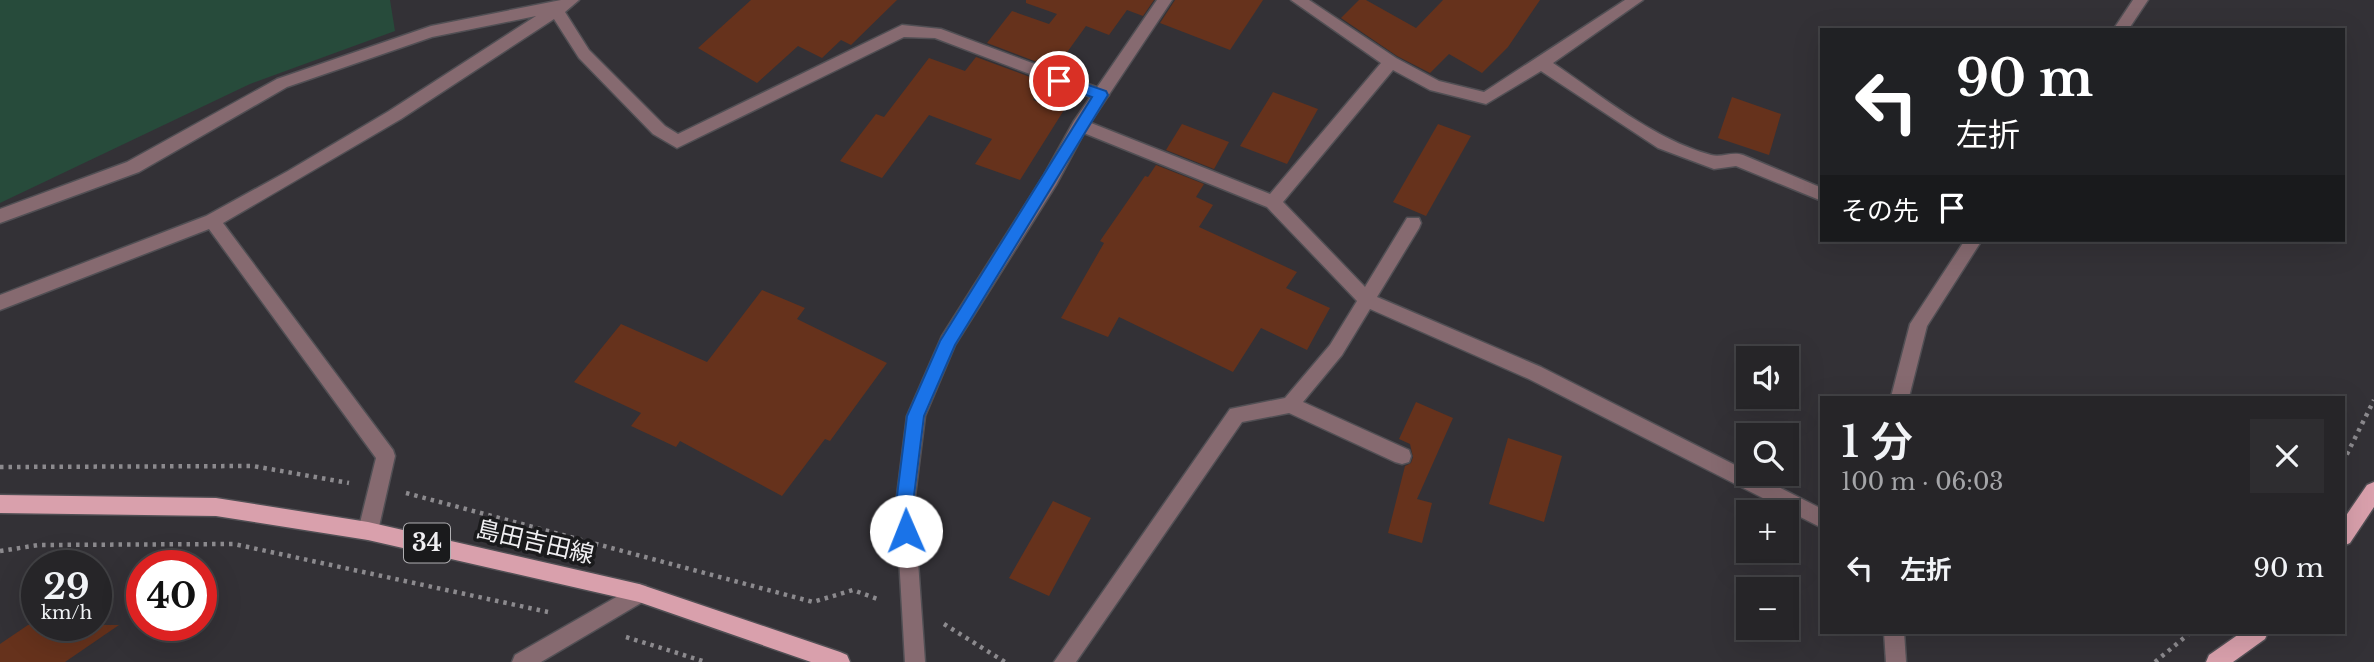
<!DOCTYPE html>
<html lang="ja">
<head>
<meta charset="utf-8">
<style>
	:root { --surface:#262528; --page:#2e2d30; --text:#f1f3f6; --muted:#a4a5a8; --line:#424245 }
	body { margin:0; font-family:"Libre Baskerville","Noto Sans JP",serif; background:var(--page); color:var(--text); height:100vh; display:flex; flex-direction:column; font-size:26px; white-space:nowrap }
	* { box-sizing:border-box; margin:0 }
	p { font-size:23px; color:var(--muted) }
	.icon { flex:none; width:38px; height:38px; fill:none; stroke:currentColor; stroke-width:2; stroke-linecap:round; stroke-linejoin:round }
	.map { position:relative; flex:1; overflow:hidden }
	.sheet { position:absolute; left:1820px; top:396px; width:525px; height:238px; display:flex; flex-direction:column; background:var(--surface); border-radius:0px; box-shadow:0 7px 28px #0002,0 0 0 2px var(--line) }
	.sheet>* { flex:none }
	.banner { position:absolute; left:1820px; top:28px; width:525px; height:214px; border-radius:0px; box-shadow:0 7px 28px #0002,0 0 0 2px var(--line); background:#202124; color:#fff; overflow:hidden }
	.fabs { position:absolute; left:1736px; top:346px; display:grid; gap:14px }
	.fabs a { display:grid; place-items:center; width:63px; height:63px; border-radius:0px; background:var(--surface); box-shadow:0 7px 28px #0002,0 0 0 2px var(--line); font-size:35px }
	.speed { position:absolute; left:21px; top:550px; display:flex; gap:14px; font-size:35px; font-weight:700; text-align:center }
	.speed>* { display:grid; place-content:center; width:91px; height:91px; border-radius:50%; background:var(--surface); box-shadow:0 7px 28px #0002,0 0 0 2px var(--line); line-height:1 }
	.speed small { font-size:18px; font-weight:400 }
	.speed .limit { border:10px solid #d22; background:#fff; color:#111 }
	.pin { position:absolute; display:grid; place-items:center; width:60px; height:60px; color:#fff; margin:-30px; border:4px solid #fff; border-radius:50%; box-shadow:0 2px 7px #0007 }
	.me { position:absolute; width:77px; margin:-38px; rotate:359deg; stroke-linejoin:round; filter:drop-shadow(0 0 5px #0008) }
	.turn { display:flex; align-items:center; gap:24px; height:147px; padding:0 21px; font-size:32px }
	.turn .icon { width:91px; height:91px; stroke-width:2.5 }
	.turn b { display:block; font-size:49px; line-height:60px }
	.then { display:flex; align-items:center; height:66px; padding:0 21px; background:#0003; gap:14px; font-size:26px }
	.round { display:grid; place-items:center; flex:none; width:74px; height:74px; border-radius:0px; background:var(--page) }
	.overview { display:flex; align-items:center; justify-content:space-between; height:119px; padding:0 21px }
	h1 { font-size:42px; font-weight:600; line-height:52px }
	ul { padding:0; list-style:none }
	li { display:flex; align-items:center; gap:21px; height:105px; padding:0 21px }
	li div { flex:1 }
	li b { display:block; font-size:26px }
	li em { font-style:normal }
	.map>svg:first-child { display:block }
	.green { fill:#274b3b }
	.building { fill:#66321c }
	.lines { fill:none; stroke-linecap:round; stroke-linejoin:round }
	.minor-casing { stroke:#514f54; stroke-width:3 }
	.tertiary-casing { stroke:#514f54; stroke-width:3 }
	.primary-casing { stroke:#514f54; stroke-width:3 }
	.path { stroke:#8c8a8e; stroke-width:4.5; stroke-dasharray:3.5 5; stroke-linecap:butt }
	.minor { fill:#866a70; fill-rule:evenodd }
	.tertiary { fill:#866a70; fill-rule:evenodd }
	.primary { fill:#d9a0ac; fill-rule:evenodd }
	.route { fill:#1a73e8; stroke:#114b97; stroke-width:2 }
	.labels { text-anchor:middle; stroke-width:7; stroke-linejoin:round; paint-order:stroke }
	.shield { fill:#1a1a1c; stroke:#b0afb2; stroke-width:2 }
	.shield-label { font-size:23px; font-weight:bold; fill:#f0eff2 }
	.street-label { font-size:24px; fill:#f0eff2; stroke:#1a1a1c }
</style>
</head>
<body>
<div class="map">
<svg width="2374" height="662" viewBox="0 0 2374 662">
	<rect width="100%" height="100%" fill="#333136"/>
	<path class="green" d="M0,0H390L395,31L250,84L0,203Z"/>
	<g class="building">
		<path d="M751,0H897L851,45L841,40L822,58L798,46L757,83L698,48Z"/>
		<path d="M1026,0H1154L1143,16L1127,10L1109,35L1086,26L1055,69L987,43L1012,11L1049,24L1057,14L1026,3Z"/>
		<path d="M1175,0H1263L1230,50L1160,23Z"/>
		<path d="M1359,0H1366L1416,28L1443,0H1540L1508,47L1482,73L1449,54L1430,73L1397,56L1341,18Z"/>
		<path d="M976,57L1046,83L1033,100L1064,110L1020,180L975,164L992,139L929,115L882,178L840,161L876,114L884,117L929,58L965,71Z"/>
		<path d="M1273,92L1318,109L1287,164L1240,146Z"/>
		<path d="M1732,97L1781,114L1769,155L1718,138Z"/>
		<path d="M1182,124L1229,142L1214,169L1166,150Z"/>
		<path d="M1438,124L1471,136L1426,216L1393,202Z"/>
		<path d="M1156,165L1204,184L1196,197L1213,205L1199,227L1297,272L1286,288L1330,308L1307,350L1261,328L1233,372L1119,317L1108,337L1061,318L1104,243L1100,241L1145,176L1148,177Z"/>
		<path d="M762,290L805,308L797,319L887,363L830,441L825,439L782,496L680,441L676,447L631,426L641,413L574,382L621,324L707,362Z"/>
		<path d="M1416,402L1453,418L1417,499L1432,503L1422,543L1388,533L1405,466L1411,463L1413,457L1410,444L1399,439Z"/>
		<path d="M1508,438L1562,456L1544,522L1489,504Z"/>
		<path d="M1053,501L1091,518L1049,596L1009,578Z"/>
		<path d="M28,625H119L65,662H0V644Z"/>
	</g>
	<g class="lines">
		<defs>
			<g id="minor">
				<path d="M561,0H579L565,12L589,50L665,126L678,134L902,25L941,29L1107,91L1109,95L1101,101L935,38L904,37L677,148L653,134L579,58L554,19L401,119L223,223L393,450L395,456L378,531L375,537L368,540L361,537L358,531L376,458L209,229L0,310V295L206,216L288,171L389,111L536,16L432,37L287,87L139,172L0,223V209L127,162L277,79L431,26Z"/>
				<path d="M1291,0H1309L1396,58L1439,81L1484,92L1625,0H1643L1553,63C1602,96 1653,139 1711,155C1722,158 1732,151 1743,155L1822,188V201L1736,166L1714,169L1658,148L1541,71L1486,104L1430,90L1393,70L1283,202L1365,287L1407,218H1419L1421,223L1419,228L1377,297L1541,367L1822,509V528L1529,379L1370,309L1342,355L1303,402L1409,450L1411,456L1409,462L1402,464L1395,462L1289,413L1242,422L1076,662H1054L1230,409L1285,398L1330,345L1357,301L1267,207L1074,129L1072,125L1080,119L1086,121L1270,194L1381,63Z"/>
				<path d="M2133,0H2148L2128,30H2113Z"/>
				<path d="M1965,240H1982L1927,326L1909,397H1891L1910,324Z"/>
				<path d="M639,584L646,586L649,593L646,600L541,662H512L515,655Z"/>
				<path d="M1884,632H1904L1906,662H1886Z"/>
			</g>
			<path id="tertiary" d="M1157,0H1172L1086,129L1056,185L955,345L925,416L914,504L925,662H905L896,504L907,416L942,336L1044,175L1074,121Z"/>
			<g id="primary">
				<path d="M2374,482V507L2350,543L2343,546V520L2367,485Z"/>
				<path d="M0,495L216,498L368,522L639,584L840,652L847,655L850,662H811L639,602L368,540L216,516L0,513Z"/>
				<path d="M2242,632H2268L2265,639L2233,662H2206L2209,655Z"/>
			</g>
		</defs>
		<use href="#minor" class="minor-casing"/>
		<use href="#tertiary" class="tertiary-casing"/>
		<use href="#primary" class="primary-casing"/>
		<g class="path">
			<path d="M2343,462L2374,400"/>
			<path d="M0,467L253,466L349,483"/>
			<path d="M406,493L813,602L853,590L880,600"/>
			<path d="M0,551L39,545L234,544L548,612"/>
			<path d="M944,624L1005,662"/>
			<path d="M626,637L706,662"/>
			<path d="M2155,662L2191,632"/>
		</g>
		<use href="#minor" class="minor"/>
		<use href="#tertiary" class="tertiary"/>
		<use href="#primary" class="primary"/>
	</g>
	<path class="route" d="M1059,75L1106,91L1108,95L955,345L924,416L913,504L915,531L912,537L906,539L900,537L896,504L907,416L940,341L1092,97L1054,84V77Z"/>
	<g class="labels">
		<rect class="shield" x="404" y="523.5" width="46" height="39" rx="5"/>
		<g class="shield-label">
			<text x="427" y="551">34</text>
		</g>
		<g class="street-label">
			<text transform="translate(535 542) rotate(13)" y="8">島田吉田線</text>
		</g>
	</g>
</svg>
<div class="fabs">
<a><svg class="icon" aria-label="sound" viewBox="0 0 24 24"><path d="M4 9h4l5-4v14l-5-4H4zM17 9q2 3 0 6"/></svg></a>
<a><svg class="icon" aria-label="search" viewBox="0 0 24 24"><circle cx="10" cy="10" r="6"/><path d="M15 15l6 6"/></svg></a>
<a>+</a>
<a>−</a>
</div>
<div class="speed"><div>29<small>km/h</small></div><div class="limit">40</div></div>
<div class="pin" style="left:1059px;top:81px;background:#d93025"><svg class="icon" aria-label="arrive" viewBox="0 0 24 24"><path d="M6 21V4h12l-3 4 3 4H6"/></svg></div>
<svg class="me" style="left:906px;top:531px" viewBox="-20 -20 40 40"><circle r="19" fill="#fff"/><path d="M0-13L10 11 0 6-10 11z" fill="#1a73e8"/></svg>
<div class="banner">
<div class="turn"><svg class="icon" aria-label="left" viewBox="0 0 24 24"><path d="M17 20v-9H6M10 6l-5 5 5 5"/></svg><div><b>90 m</b>左折</div></div>
<div class="then">その先<svg class="icon" aria-label="arrive" viewBox="0 0 24 24"><path d="M6 21V4h12l-3 4 3 4H6"/></svg></div>
</div>
<section class="sheet">
<div class="overview"><div><h1>1 分</h1><p>100 m · 06:03</p></div><a class="round"><svg class="icon" aria-label="close" viewBox="0 0 24 24"><path d="M6 6l12 12M18 6L6 18"/></svg></a></div>
<ul>
<li><svg class="icon" aria-label="left" viewBox="0 0 24 24"><path d="M17 20v-9H6M10 6l-5 5 5 5"/></svg><div><b>左折</b></div><em>90 m</em></li>
</ul>
</section>
</div>
</body>
</html>
